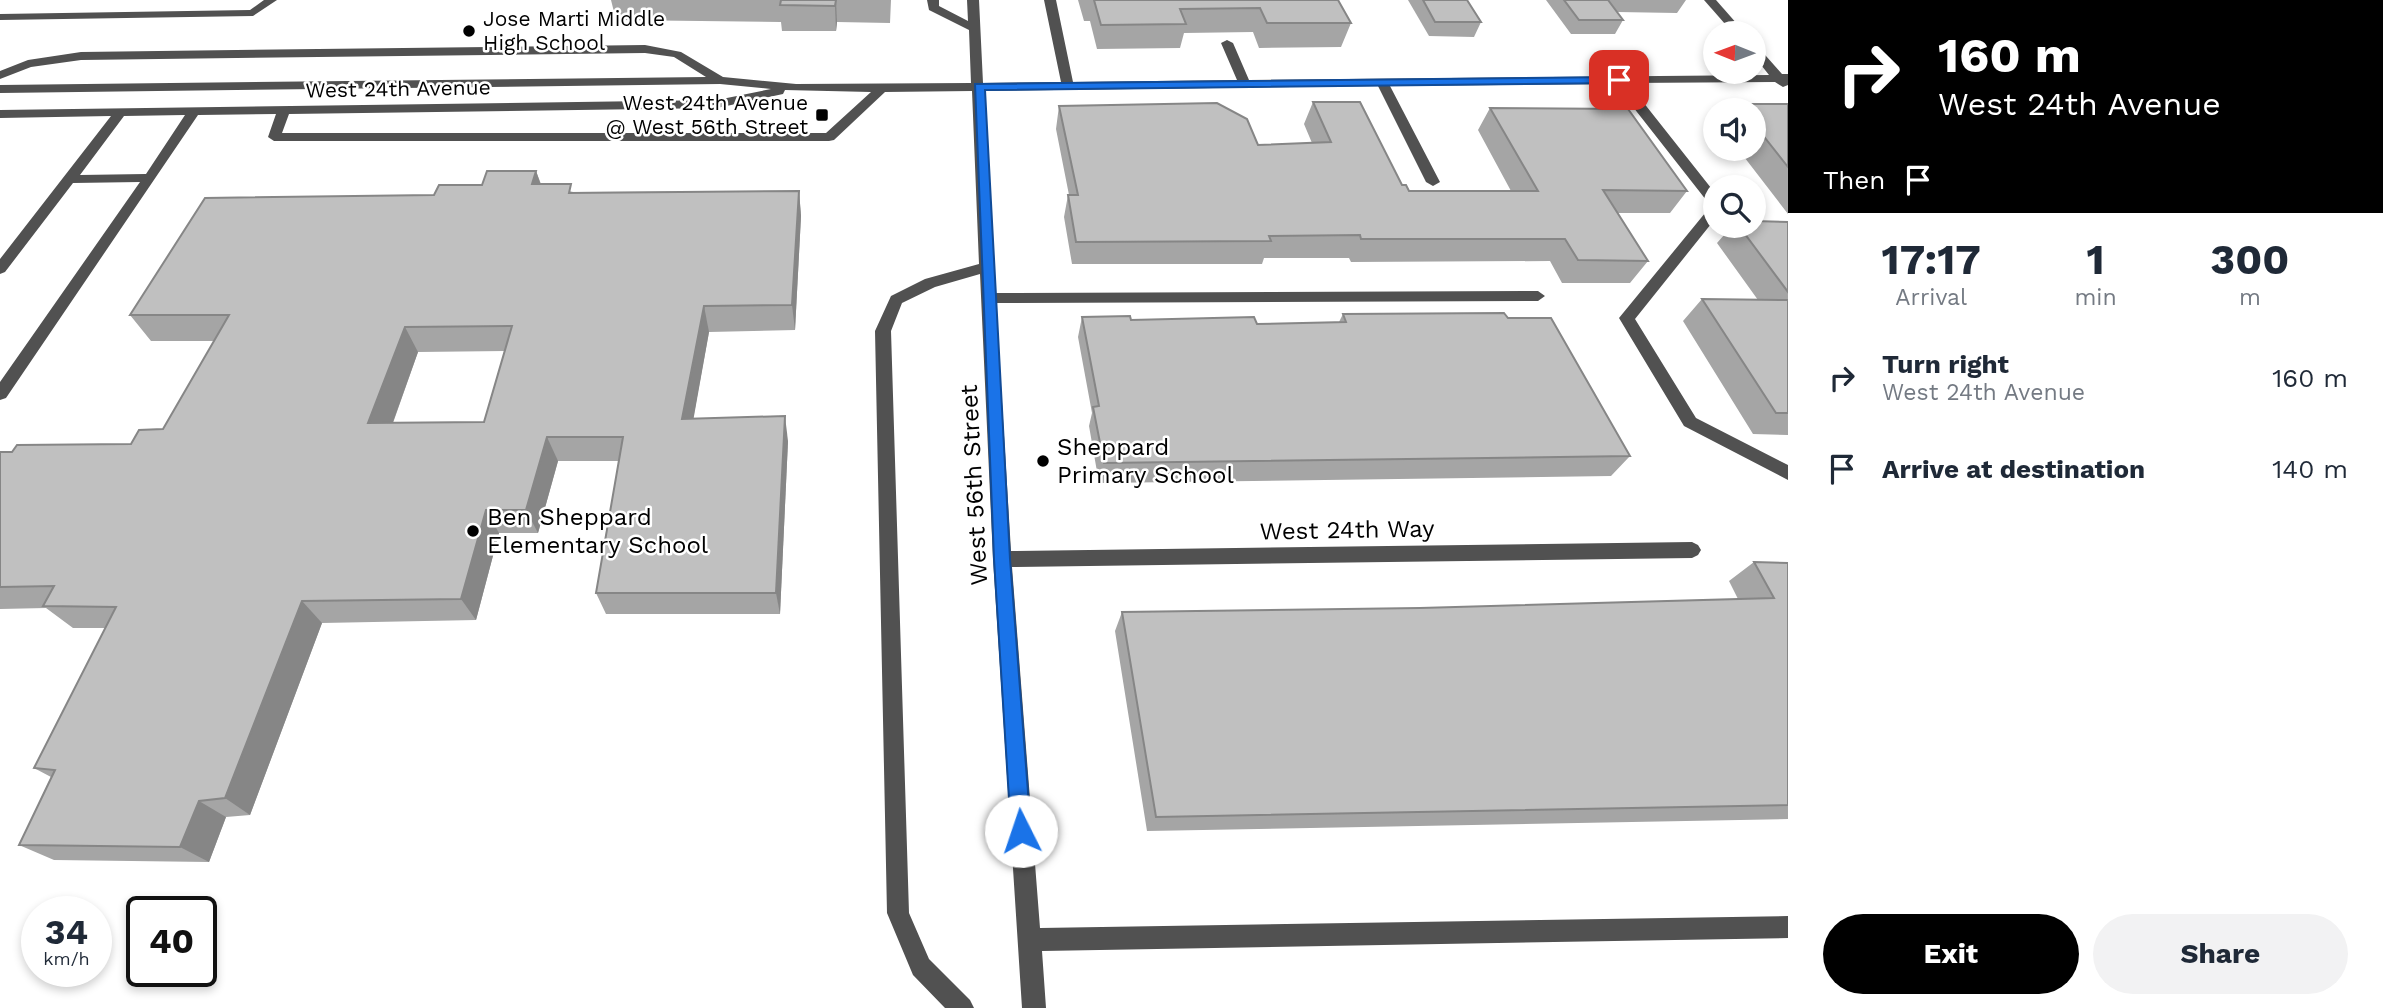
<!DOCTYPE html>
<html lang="en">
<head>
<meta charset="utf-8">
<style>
	:root { --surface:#fff; --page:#f2f2f3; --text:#1f2937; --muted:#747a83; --accent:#000 }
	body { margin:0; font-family:"Work Sans",sans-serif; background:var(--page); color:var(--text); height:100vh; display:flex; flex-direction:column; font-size:26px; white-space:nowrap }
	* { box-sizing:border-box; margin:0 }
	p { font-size:23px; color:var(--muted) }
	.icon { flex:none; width:38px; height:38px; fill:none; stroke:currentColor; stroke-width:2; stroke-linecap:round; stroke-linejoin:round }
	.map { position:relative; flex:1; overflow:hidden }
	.details { display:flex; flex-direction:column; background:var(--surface); width:595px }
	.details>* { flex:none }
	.hud { background:#000; color:#fff; overflow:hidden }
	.needle { width:46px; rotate:271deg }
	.fabs { position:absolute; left:1703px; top:21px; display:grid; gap:14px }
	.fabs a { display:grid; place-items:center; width:63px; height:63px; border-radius:50%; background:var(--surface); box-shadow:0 4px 10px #0003; font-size:35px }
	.speed { position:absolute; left:21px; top:896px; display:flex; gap:14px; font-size:35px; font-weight:700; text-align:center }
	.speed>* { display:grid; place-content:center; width:91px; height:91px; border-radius:50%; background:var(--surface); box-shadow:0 4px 10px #0003; line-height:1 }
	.speed small { font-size:18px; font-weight:400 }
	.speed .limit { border:4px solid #111; border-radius:10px; background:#fff; color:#111 }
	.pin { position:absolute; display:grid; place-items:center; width:60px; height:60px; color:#fff; margin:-30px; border-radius:14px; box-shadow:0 4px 10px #0006 }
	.me { position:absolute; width:77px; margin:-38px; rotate:356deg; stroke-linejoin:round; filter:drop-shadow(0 0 5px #0008) }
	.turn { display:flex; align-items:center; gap:24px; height:147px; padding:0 35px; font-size:32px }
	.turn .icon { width:91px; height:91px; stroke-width:2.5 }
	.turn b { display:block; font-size:49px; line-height:60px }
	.then { display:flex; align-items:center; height:66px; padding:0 35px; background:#0003; gap:14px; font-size:26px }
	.eta { display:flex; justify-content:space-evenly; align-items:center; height:119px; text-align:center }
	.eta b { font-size:42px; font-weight:700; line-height:49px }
	.primary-button { display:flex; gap:14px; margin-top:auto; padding:14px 35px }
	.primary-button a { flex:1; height:80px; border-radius:42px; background:var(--accent); color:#fff; font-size:28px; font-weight:700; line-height:80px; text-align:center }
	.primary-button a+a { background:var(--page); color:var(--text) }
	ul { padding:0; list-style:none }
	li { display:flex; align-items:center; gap:21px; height:91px; padding:0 35px }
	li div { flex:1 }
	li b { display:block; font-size:26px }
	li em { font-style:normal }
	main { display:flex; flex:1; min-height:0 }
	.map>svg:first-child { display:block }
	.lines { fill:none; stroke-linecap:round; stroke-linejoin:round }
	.minor { fill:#515151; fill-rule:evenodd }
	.wall { fill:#a5a5a5; fill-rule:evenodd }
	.shaded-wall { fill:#868686 }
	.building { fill:#c0c0c0; stroke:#868686; stroke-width:2; fill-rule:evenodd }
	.route { fill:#1a73e8; stroke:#114b97; stroke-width:2 }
	.poi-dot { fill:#000; stroke:#fff; stroke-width:2.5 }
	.labels { text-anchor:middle; stroke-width:5; stroke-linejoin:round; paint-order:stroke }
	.far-poi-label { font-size:21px; fill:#000; stroke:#fff; text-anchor:start }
	.far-street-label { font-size:21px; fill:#000; stroke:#fff }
	.poi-label { font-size:24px; fill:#000; stroke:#fff; text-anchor:start }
	.street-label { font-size:24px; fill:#000; stroke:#fff }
</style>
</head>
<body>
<main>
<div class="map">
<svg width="1788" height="1008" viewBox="0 0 1788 1008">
	<rect width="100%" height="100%" fill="#fff"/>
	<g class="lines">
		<g class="minor">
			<path d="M264,0H277L253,16L0,20V14L250,10Z"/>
			<path d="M927,0H939V6L968,21L967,0H979L983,83L1061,82L1044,0H1056L1073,82L1237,80L1221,43L1227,40L1233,43L1249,80L1769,75L1754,56V45L1758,47L1782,74H1788V85L1783,87L1775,82L1628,83L1715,193V219L1635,319L1696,418L1788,465V480L1684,426L1619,318L1710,207L1714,206L1710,205L1615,84L1390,86L1440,182L1433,186L1426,182L1378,86L984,91L996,293L1538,291L1545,296L1538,301L996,303L1011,551L1692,542L1698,545L1701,550L1698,555L1692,558L1012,567L1040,928L1788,916V938L1042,951L1046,1008H1022L993,559L980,274L935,287L902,303L891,331L909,913L929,959L970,1000L974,1008H945L913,975L887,913L875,331L891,296L925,279L979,264L972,91L885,92L834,140L829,141H274L268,137L276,114L198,115L6,398L0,400V382L140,182L73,183L5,272L0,274V259L111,116L0,118V110L717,100L771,89L720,84L0,93V85L706,77L674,57L645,53L81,60L31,67L0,79V71L28,60L81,52L645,45L681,52L723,77L796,84L971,83L969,30L929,10ZM785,90L871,92L826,133H282L289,114L717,108L783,94ZM185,115L146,174L80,175L124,116Z"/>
			<path d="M1704,0H1716L1745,33H1733Z"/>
		</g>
	</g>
	<g class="wall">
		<path d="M611,0H891L890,23L837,22L836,31H782L781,22L616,20Z"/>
		<path d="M1078,0H1338L1351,23L1341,47L1259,48L1253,32L1184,33L1180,48L1097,49L1090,21H1084Z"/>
		<path d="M1408,0H1467L1481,22L1474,37L1429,36Z"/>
		<path d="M1546,0H1686L1677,13L1617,12L1623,20L1615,34H1571Z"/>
		<path d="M1313,102L1409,191H1511L1478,130L1490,108L1687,191L1670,213H1617L1648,261L1630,283H1562L1550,261L1351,262L1349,258H1264L1262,264H1072L1064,217L1068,195H1069L1056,129L1059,106L1258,145L1312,143L1304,124Z"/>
		<path d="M1737,104H1788V214L1738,149H1754V110H1732Z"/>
		<path d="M536,171L541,184L573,192L799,191L801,216L795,330L709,332L693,419L788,441L780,614H606L596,593L619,461H558L538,533H499L476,620L322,623L250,815L226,817L209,862L54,860L19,845L51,777L34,768L105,628H73L46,608L0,609V452L131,444L163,429L215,341H151L130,315L434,195L482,185ZM505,351L484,422L393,423L418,352Z"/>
		<path d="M1788,222V435L1753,434L1683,321L1702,299L1758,300L1717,243L1732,226H1754Z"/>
		<path d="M1343,314L1508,318L1630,456L1611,476L1099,483L1089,426L1092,413L1078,337L1082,317L1131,320L1257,324L1339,322Z"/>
		<path d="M1754,562L1788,563V819L1147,831L1115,631L1122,612L1420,608L1738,599L1729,581Z"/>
	</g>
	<g class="shaded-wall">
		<path d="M836,0L837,22L836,31L835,6Z"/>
		<path d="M536,171L545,197L532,184Z"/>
		<path d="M799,191L801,216L795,330L792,305Z"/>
		<path d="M704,306L709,332L689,444L682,419Z"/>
		<path d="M405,327L418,352L384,447L368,423Z"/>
		<path d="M785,416L788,441L780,614L776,593Z"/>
		<path d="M547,437L558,461L538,533L526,510Z"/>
		<path d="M486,510L499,533L476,620L461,599Z"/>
		<path d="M302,601L322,623L250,815L225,798Z"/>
		<path d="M199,801L226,817L209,862L180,847Z"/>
	</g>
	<g class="building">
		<path d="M781,0H836L835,6L780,5Z"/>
		<path d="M1094,0H1338L1351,23H1267L1260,8L1180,9L1186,24L1101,25Z"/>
		<path d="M1423,0H1467L1481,22H1435Z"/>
		<path d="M1564,0H1608L1623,20H1579Z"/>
		<path d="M1313,102H1360L1402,185H1406L1409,191H1538L1490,108L1628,109L1687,191L1603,190L1648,261L1578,260L1565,239H1361L1360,235L1269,236L1271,241L1076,242L1068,195H1078L1059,106L1217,103L1247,119L1258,145L1331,142Z"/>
		<path d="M1737,104H1788V167L1754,124V110H1742Z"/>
		<path d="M487,171H536L532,184H571L569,193L799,191L792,305L704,306L682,419L785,416L776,593H596L623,437H547L526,510H486L461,599L302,601L225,798L199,801L180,847L19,845L55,770L34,768L116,607L43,606L54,586L0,587V452H12L17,445L131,444L139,430L163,429L229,315H130L205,198L434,195L439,185H482ZM512,326L484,422L368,423L405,327Z"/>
		<path d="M1754,221L1788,222V292L1739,226H1754Z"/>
		<path d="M1702,299L1788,300V413H1776Z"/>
		<path d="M1504,313L1508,318H1551L1630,456L1104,463L1093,407L1099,406L1082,317L1130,316L1131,320L1254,317L1257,324L1346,322L1343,314Z"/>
		<path d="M1754,562L1788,563V805L1156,817L1122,612L1420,608L1774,598Z"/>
	</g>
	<path class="route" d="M1619,77L1623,78V83L985,90L1010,559L1031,831L1028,838L1021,841L1014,838L1011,831L994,559L975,84Z"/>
	<g class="poi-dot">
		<circle cx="469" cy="31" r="7"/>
		<rect x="815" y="108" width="14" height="14" rx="3.5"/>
		<circle cx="1043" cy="461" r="7"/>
		<circle cx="473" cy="531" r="7"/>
	</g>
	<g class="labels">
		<g class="far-poi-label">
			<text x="483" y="26">Jose Marti Middle<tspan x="483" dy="24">High School</tspan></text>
			<text x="808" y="110" text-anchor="end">West 24th Avenue<tspan x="808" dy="24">@ West 56th Street</tspan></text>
		</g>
		<g class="far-street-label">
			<text transform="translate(398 89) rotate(-1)" y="7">West 24th Avenue</text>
		</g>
		<g class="poi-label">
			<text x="1057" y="455">Sheppard<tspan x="1057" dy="28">Primary School</tspan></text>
			<text x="487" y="525">Ben Sheppard<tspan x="487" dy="28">Elementary School</tspan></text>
		</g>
		<g class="street-label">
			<text transform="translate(974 485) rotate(-93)" y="8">West 56th Street</text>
			<text transform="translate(1347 530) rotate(-1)" y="8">West 24th Way</text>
		</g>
	</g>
</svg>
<div class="fabs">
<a><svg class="needle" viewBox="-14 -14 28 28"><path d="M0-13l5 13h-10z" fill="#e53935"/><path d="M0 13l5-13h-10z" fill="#747a83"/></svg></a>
<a><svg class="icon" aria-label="sound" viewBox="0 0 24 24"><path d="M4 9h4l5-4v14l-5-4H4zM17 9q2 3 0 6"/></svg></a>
<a><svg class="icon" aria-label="search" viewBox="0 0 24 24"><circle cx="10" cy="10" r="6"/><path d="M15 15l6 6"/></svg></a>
</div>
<div class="speed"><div>34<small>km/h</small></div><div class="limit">40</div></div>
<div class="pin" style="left:1619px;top:80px;background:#d93025"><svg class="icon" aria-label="arrive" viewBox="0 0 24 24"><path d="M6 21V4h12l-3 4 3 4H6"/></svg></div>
<svg class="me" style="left:1021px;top:831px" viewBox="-20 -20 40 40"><circle r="19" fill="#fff"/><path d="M0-13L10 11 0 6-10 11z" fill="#1a73e8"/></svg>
</div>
<section class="details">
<div class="hud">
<div class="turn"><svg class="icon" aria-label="right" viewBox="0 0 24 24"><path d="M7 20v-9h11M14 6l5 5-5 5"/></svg><div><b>160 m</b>West 24th Avenue</div></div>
<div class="then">Then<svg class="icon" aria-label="arrive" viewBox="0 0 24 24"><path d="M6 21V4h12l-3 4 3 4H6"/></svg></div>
</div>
<div class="eta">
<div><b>17:17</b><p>Arrival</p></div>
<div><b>1</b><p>min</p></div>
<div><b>300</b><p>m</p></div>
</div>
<ul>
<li><svg class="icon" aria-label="right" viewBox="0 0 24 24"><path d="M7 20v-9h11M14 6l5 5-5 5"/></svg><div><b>Turn right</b><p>West 24th Avenue</p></div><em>160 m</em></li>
<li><svg class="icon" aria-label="arrive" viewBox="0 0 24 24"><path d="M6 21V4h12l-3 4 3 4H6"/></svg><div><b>Arrive at destination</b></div><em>140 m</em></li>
</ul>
<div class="primary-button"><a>Exit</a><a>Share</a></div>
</section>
</main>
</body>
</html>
